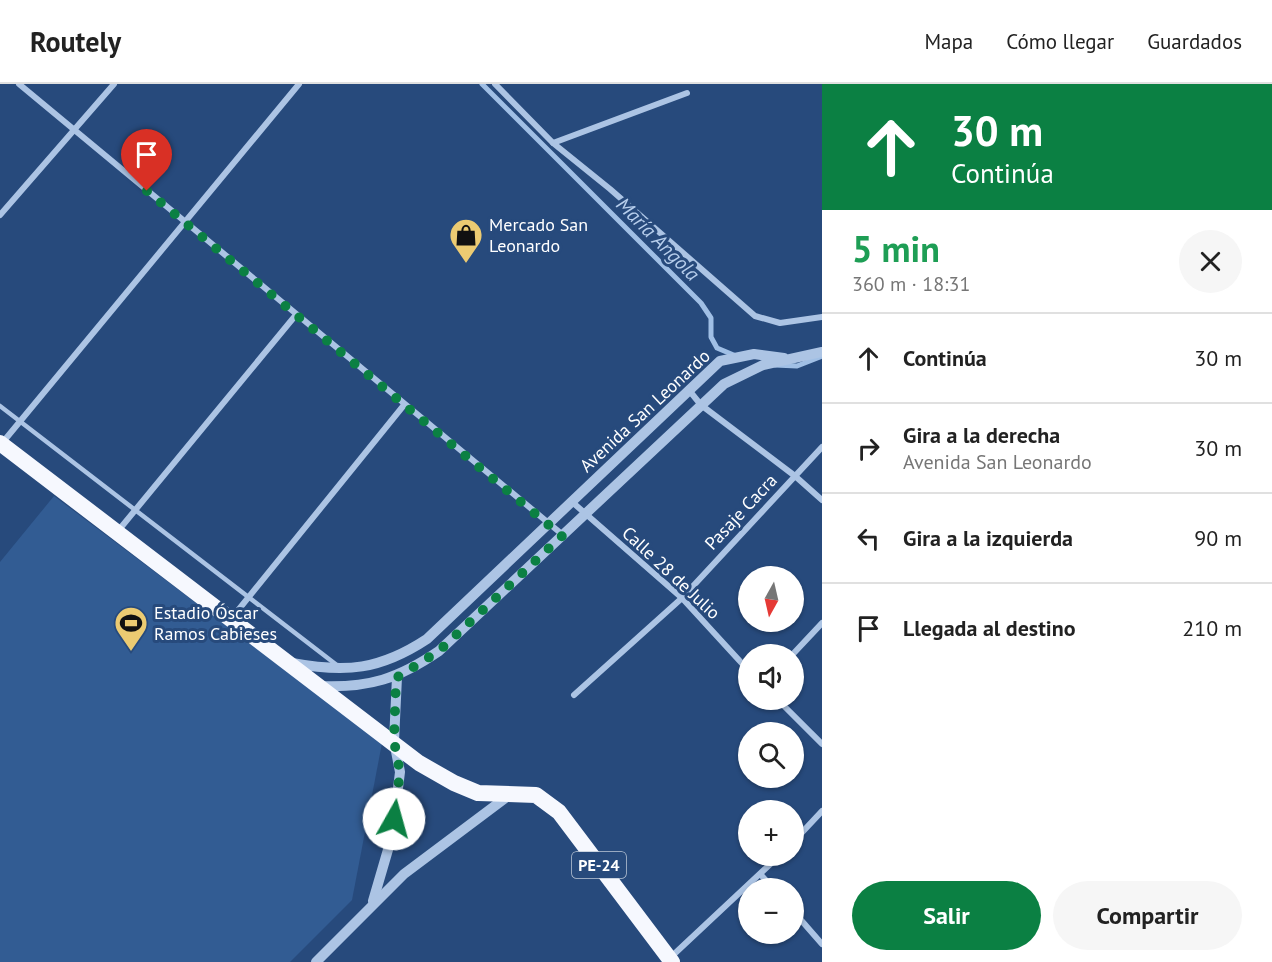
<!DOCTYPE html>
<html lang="es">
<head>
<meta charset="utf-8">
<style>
	:root { --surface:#fff; --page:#f6f6f6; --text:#222; --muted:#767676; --line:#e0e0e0; --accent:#0b8043 }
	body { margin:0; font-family:"PT Sans",sans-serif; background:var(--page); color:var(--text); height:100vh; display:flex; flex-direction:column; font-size:22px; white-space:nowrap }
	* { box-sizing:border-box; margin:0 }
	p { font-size:20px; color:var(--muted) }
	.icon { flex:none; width:33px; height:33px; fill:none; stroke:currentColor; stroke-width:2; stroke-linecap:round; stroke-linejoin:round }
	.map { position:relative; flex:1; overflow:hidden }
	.side { display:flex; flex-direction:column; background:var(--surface); width:450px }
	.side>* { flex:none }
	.hud { background:#0b8043; color:#fff; overflow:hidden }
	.needle { width:39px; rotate:188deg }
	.tools { position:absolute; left:738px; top:482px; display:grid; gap:12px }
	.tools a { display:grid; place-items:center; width:66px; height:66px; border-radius:50%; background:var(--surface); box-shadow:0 2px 4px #0004; font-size:30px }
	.pin { position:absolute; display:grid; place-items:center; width:51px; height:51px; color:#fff; margin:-62px -26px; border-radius:50% 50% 50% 0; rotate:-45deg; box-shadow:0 0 6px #0007 }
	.pin .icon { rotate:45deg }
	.me { position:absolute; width:66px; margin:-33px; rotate:7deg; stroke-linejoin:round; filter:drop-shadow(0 0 4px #0008) }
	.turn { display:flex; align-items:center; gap:21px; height:126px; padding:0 30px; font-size:27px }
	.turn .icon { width:78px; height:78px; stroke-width:2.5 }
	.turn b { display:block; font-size:42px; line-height:51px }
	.round { display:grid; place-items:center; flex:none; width:63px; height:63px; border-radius:32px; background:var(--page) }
	.headline { display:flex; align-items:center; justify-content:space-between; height:102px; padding:0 30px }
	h1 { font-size:36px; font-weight:700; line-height:45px; color:#1e9e55 }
	.primary-button { display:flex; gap:12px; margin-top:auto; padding:12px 30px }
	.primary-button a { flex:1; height:69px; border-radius:36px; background:var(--accent); color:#fff; font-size:24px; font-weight:700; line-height:69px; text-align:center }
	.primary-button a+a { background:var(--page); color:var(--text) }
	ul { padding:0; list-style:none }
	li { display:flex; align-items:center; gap:18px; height:90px; padding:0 30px; border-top:2px solid var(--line) }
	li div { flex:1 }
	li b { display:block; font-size:22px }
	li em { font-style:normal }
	header { display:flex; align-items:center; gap:36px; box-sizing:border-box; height:84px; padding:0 30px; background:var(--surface); border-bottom:2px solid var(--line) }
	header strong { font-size:28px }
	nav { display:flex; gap:33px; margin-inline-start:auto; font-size:21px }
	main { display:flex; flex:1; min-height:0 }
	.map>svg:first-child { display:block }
	.green { fill:#325c93 }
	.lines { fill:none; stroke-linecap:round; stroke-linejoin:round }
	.stream { stroke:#a0bfe5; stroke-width:5 }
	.service { stroke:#acc4e4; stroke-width:4.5 }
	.minor { stroke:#acc4e4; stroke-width:6 }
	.tertiary { stroke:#acc4e4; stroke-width:10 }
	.trunk { stroke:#f6f8fe; stroke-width:16 }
	.route { stroke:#0b8043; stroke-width:10; stroke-dasharray:0 18 }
	.labels { text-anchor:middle; stroke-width:6; stroke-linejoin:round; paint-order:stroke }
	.shield { fill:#274a7c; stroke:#bec9d8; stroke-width:1.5 }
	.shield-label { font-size:16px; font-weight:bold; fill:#fff }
	.poi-label { font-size:18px; fill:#fff; stroke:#274a7c; text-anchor:start }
	.street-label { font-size:18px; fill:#fff; stroke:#274a7c }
	.water-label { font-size:20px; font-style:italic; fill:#b7ceec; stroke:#274a7c }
</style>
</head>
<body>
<header>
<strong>Routely</strong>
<nav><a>Mapa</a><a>Cómo llegar</a><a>Guardados</a></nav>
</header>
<main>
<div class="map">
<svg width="822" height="878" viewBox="0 0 822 878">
	<rect width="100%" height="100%" fill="#274a7c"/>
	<path class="green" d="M54,412L382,659L352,816L290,878H0V478Z"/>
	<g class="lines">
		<g class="stream">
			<path d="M482,0L701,219L711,234V253L717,264L736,272"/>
			<path d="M775,281L797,282L820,273"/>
		</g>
		<path class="service" d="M0,322L338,582"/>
		<g class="minor">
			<path d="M19,0L563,451"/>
			<path d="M495,0L553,59L610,105L755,232L780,239L822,233"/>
			<path d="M553,59L687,9"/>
			<path d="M0,131L114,0"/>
			<path d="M688,305L701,321L795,392L822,416"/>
			<path d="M3,358L299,0"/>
			<path d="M571,417L682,514L748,586"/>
			<path d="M118,447L295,232"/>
			<path d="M231,535L404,321"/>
			<path d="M793,570L822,539"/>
			<path d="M574,611L682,514L822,363"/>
			<path d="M777,615L822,660"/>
			<path d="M794,757L822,727"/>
			<path d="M761,791L773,804"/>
			<path d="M794,828L822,860"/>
			<path d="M671,873L780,771"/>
		</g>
		<g class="tertiary">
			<path d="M292,579C346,589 380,586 427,555L720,277L754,270L784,274"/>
			<path d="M320,602C369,604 398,595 439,567L724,300L763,281L822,268"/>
			<path d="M373,817L392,752L400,688L394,657L397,593"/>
			<path d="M316,878L404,790L508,712"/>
		</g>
		<path class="trunk" d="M0,359L419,679L454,699L478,709L536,711L559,728L672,878"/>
	</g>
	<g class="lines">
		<path class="route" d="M147,107L562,452L439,567L396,594L394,657L400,688L394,735"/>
	</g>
	<defs>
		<symbol id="shop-pin" viewBox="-11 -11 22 30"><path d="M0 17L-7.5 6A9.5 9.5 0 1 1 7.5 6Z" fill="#eccb72" stroke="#274a7c"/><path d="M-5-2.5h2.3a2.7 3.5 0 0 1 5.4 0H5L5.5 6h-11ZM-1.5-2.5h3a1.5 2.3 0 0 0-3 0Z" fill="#111"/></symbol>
		<symbol id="stadium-pin" viewBox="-11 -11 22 30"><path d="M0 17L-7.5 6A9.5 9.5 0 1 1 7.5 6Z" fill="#eccb72" stroke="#274a7c"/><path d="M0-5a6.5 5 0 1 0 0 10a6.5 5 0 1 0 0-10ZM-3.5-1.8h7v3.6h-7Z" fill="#111"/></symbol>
	</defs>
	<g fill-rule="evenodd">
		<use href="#shop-pin" x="447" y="132" width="38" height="52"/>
		<use href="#stadium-pin" x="112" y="520" width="38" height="52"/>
	</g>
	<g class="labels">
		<rect class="shield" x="572" y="768" width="54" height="26" rx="4.5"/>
		<g class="shield-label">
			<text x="599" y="787">PE-24</text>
		</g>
		<g class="poi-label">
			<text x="489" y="147">Mercado San<tspan x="489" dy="21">Leonardo</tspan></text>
			<text x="154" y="535">Estadio Óscar<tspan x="154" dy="21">Ramos Cabieses</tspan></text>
		</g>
		<g class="street-label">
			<text transform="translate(645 327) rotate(-43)" y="6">Avenida San Leonardo</text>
			<text transform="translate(741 428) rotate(-47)" y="6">Pasaje Cacra</text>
			<text transform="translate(671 489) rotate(43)" y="6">Calle 28 de Julio</text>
		</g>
		<g class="water-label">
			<text transform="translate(658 155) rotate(45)" y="7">María Angola</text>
		</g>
	</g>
</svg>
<div class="tools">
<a><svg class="needle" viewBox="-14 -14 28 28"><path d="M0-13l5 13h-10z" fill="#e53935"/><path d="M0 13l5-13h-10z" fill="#767676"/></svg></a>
<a><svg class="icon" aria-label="sound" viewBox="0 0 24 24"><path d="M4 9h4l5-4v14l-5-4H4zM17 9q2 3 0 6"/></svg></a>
<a><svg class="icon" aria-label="search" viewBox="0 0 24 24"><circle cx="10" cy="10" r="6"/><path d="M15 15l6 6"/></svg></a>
<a>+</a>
<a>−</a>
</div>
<div class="pin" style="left:147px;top:107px;background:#d93025"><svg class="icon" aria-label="arrive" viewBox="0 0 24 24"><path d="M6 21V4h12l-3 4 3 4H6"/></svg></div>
<svg class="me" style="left:394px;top:735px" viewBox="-20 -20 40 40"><circle r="19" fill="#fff"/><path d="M0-13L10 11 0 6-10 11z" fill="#0b8043"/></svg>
</div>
<section class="side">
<div class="hud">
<div class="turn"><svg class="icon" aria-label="ahead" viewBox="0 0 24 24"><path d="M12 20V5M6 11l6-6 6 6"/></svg><div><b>30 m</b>Continúa</div></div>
</div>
<div class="headline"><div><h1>5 min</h1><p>360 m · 18:31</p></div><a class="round"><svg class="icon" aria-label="close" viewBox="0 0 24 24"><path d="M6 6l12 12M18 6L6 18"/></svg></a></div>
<ul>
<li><svg class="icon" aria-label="ahead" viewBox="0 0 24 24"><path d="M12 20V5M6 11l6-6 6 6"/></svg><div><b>Continúa</b></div><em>30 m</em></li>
<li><svg class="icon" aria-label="right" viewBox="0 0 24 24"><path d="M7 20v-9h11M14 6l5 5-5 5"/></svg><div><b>Gira a la derecha</b><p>Avenida San Leonardo</p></div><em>30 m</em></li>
<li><svg class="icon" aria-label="left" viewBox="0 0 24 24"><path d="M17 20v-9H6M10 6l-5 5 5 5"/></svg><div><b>Gira a la izquierda</b></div><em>90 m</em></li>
<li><svg class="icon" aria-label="arrive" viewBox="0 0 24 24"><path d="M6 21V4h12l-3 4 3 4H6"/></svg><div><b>Llegada al destino</b></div><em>210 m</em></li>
</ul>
<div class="primary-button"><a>Salir</a><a>Compartir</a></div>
</section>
</main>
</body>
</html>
